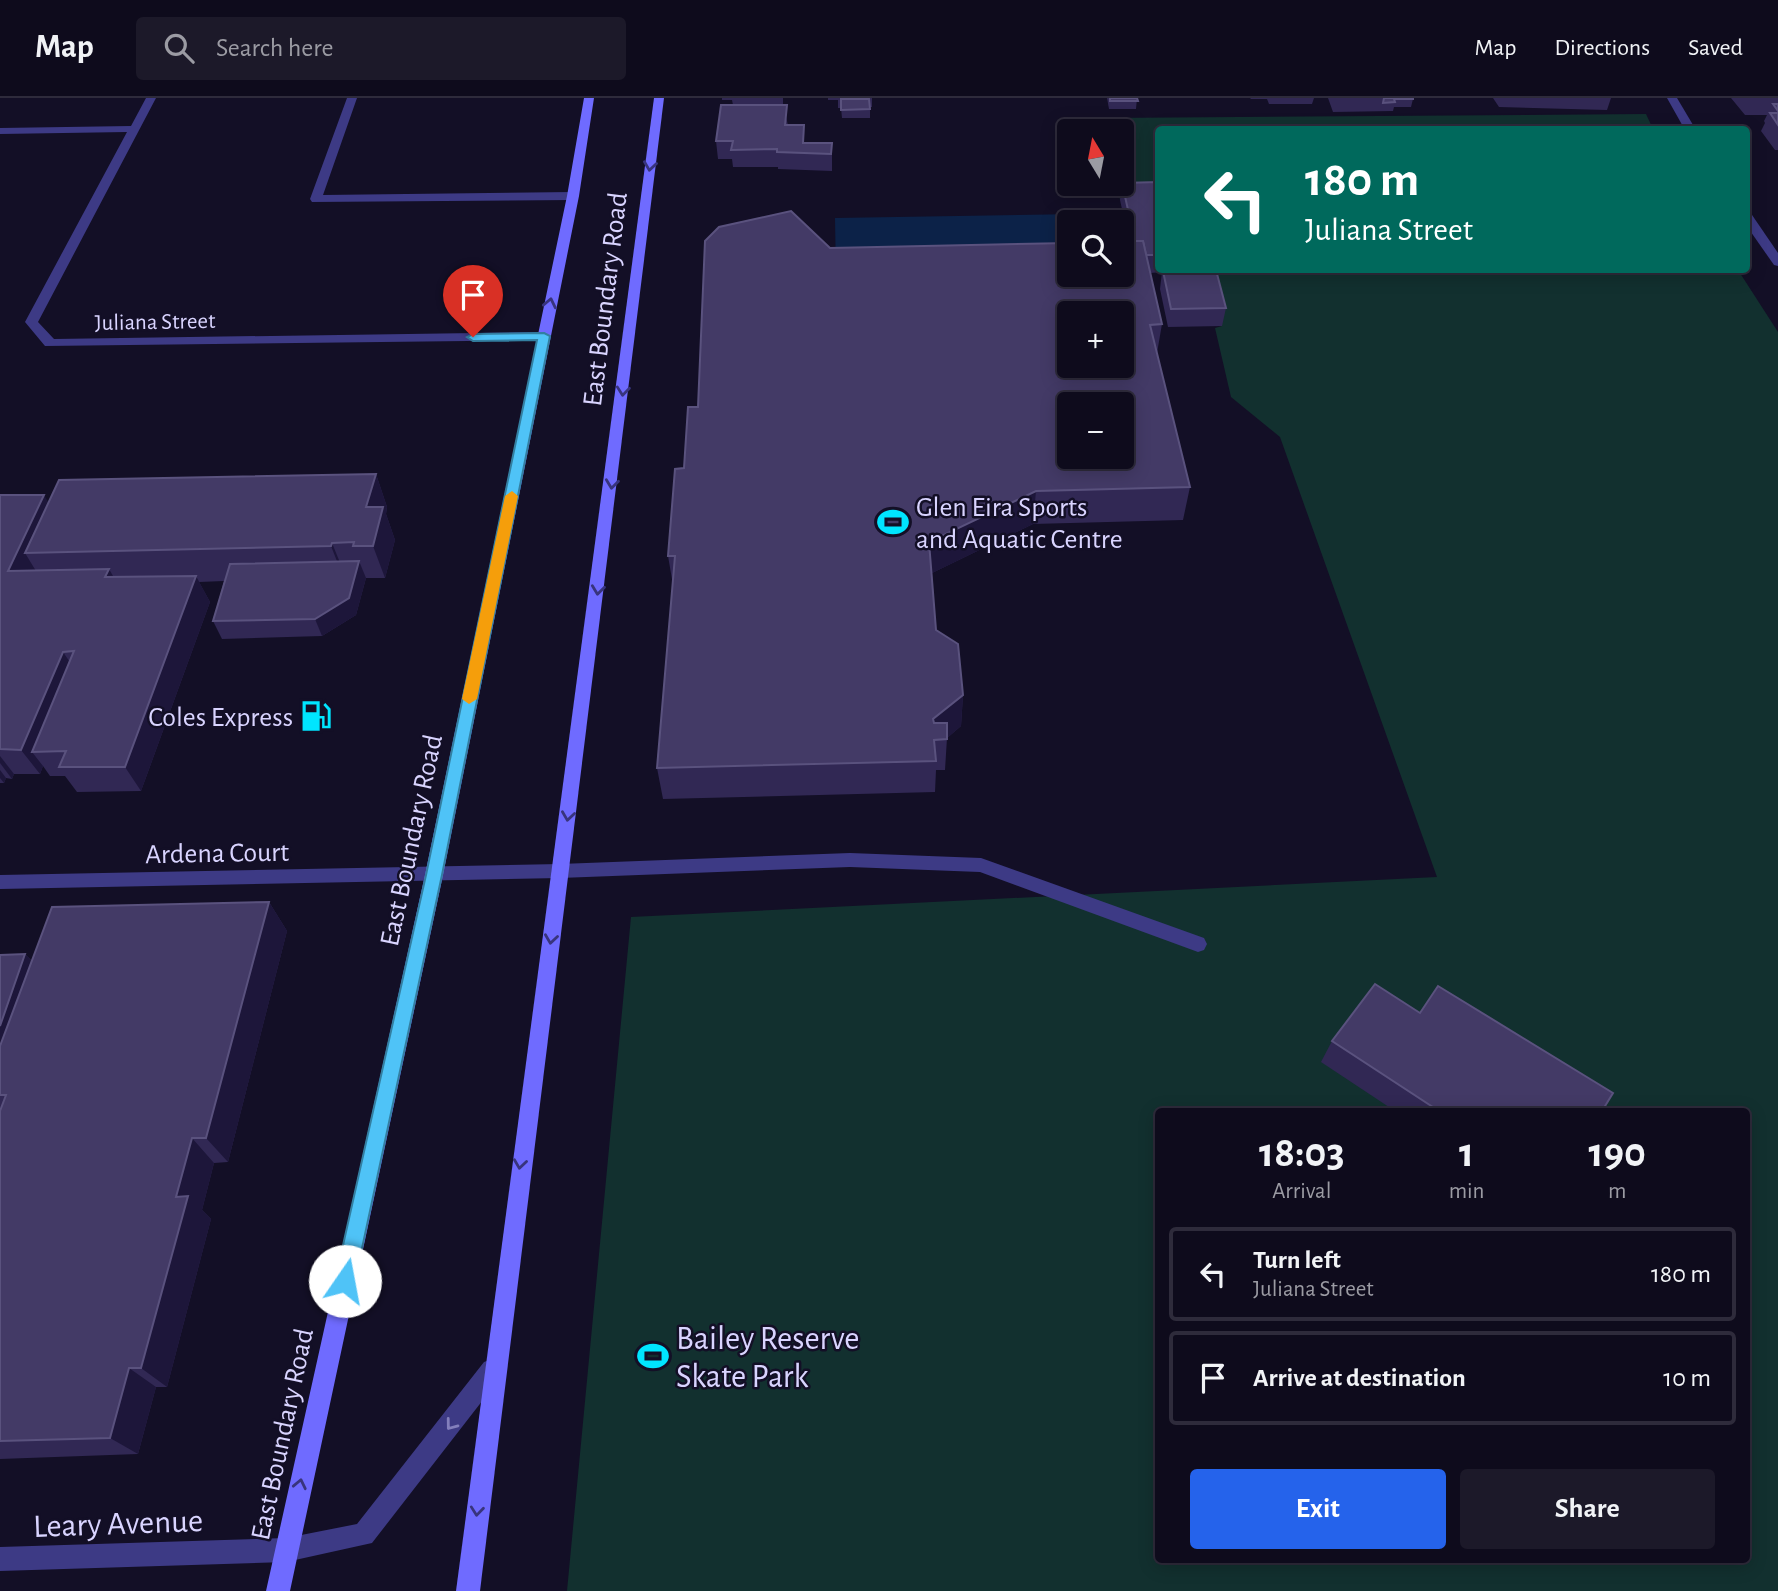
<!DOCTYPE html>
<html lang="en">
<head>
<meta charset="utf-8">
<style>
	:root { --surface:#0e0b1c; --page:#1c1929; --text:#f1f3f6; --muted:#9b9ba3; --line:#2e2b3b; --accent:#2563eb }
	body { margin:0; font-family:"Alegreya Sans",sans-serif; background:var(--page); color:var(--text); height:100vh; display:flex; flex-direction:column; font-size:26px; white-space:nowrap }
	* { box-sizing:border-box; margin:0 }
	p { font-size:23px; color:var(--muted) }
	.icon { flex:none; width:38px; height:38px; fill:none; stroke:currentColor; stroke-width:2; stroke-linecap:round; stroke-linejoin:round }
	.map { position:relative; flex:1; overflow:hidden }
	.sheet { position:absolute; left:1155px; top:1010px; width:595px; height:455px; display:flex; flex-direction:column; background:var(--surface); border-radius:7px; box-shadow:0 4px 18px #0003,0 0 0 2px var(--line) }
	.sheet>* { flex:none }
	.top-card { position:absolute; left:1155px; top:28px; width:595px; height:147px; border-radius:7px; box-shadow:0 4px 18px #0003,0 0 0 2px var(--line); background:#00695c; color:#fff; overflow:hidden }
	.needle { width:46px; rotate:350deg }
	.controls { position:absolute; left:1057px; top:21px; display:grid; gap:14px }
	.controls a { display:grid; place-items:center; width:77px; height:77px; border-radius:7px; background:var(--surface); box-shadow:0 4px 18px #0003,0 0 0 2px var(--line); font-size:35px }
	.pin { position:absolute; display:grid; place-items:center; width:60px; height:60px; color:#fff; margin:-72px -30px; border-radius:50% 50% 50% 0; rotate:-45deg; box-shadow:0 0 7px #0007 }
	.pin .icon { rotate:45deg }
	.me { position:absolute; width:77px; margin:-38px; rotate:12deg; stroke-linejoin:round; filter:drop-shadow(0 0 5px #0008) }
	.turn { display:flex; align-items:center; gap:24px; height:147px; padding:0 35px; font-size:32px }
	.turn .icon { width:91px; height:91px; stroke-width:2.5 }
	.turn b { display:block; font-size:49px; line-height:60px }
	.eta { display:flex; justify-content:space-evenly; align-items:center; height:119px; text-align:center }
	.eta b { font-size:42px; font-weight:700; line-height:49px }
	.button { display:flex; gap:14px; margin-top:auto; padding:14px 35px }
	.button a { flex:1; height:80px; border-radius:7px; background:var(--accent); color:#fff; font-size:28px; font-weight:700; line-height:80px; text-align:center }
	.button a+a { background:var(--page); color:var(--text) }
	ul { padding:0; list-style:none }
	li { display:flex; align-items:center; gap:21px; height:94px; margin:0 14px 10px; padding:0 21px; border:4px solid var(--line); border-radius:7px }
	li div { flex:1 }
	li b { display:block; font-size:26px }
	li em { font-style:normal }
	header { display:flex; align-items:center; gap:42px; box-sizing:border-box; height:98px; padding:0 35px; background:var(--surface); border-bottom:2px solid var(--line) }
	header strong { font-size:33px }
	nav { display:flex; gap:38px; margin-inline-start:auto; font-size:24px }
	.search { width:490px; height:63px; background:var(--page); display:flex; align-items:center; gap:18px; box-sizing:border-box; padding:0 24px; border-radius:7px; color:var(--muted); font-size:26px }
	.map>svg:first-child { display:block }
	.green { fill:#12302f; fill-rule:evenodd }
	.water { fill:#0c2248 }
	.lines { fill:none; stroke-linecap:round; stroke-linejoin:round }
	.lane { fill:#3d3a85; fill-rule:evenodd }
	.street { fill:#3d3a85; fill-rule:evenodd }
	.secondary { fill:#6f6bff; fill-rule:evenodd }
	.wall { fill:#312854 }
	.shaded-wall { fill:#1d163a }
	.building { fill:#433a66; stroke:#5a527e; stroke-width:2; fill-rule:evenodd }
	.oneway { stroke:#38347d }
	.oneway2 { stroke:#837fbc }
	.route { fill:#4fc3f7; stroke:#337fa1; stroke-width:2 }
	.slow { fill:#f59e0b }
	.labels { text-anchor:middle; stroke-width:5; stroke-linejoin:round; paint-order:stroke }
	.far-street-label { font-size:23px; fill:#d9d4ff; stroke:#130f26 }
	.street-label { font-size:28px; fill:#d9d4ff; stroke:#130f26 }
	.poi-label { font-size:28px; fill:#d9d4ff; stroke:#130f26; text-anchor:start }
	.near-poi-label { font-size:33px; fill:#d9d4ff; stroke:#130f26; text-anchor:start }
	.near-street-label { font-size:33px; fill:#d9d4ff; stroke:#130f26 }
</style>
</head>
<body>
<header>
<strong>Map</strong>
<div class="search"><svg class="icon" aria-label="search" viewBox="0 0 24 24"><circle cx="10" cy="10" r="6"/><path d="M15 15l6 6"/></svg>Search here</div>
<nav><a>Map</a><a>Directions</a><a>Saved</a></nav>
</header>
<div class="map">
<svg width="1778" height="1493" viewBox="0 0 1778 1493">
	<rect width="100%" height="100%" fill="#130f26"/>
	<g class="green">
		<path d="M1646,16L1653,31L1158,32V101L1120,102L1117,86H1122V33H1108L1106,20Z"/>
		<path d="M1186,172H1738L1778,234V1493H567L631,819L1437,779L1280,339L1231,299L1215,230L1222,228ZM1158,1013H1746V1461H1158Z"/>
	</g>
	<path class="water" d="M1081,116L1083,124H1069V173L836,178L835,120Z"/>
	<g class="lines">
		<g class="lane">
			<path d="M347,0H357L323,97L573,94L579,98L573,102L312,104L310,101Z"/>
			<path d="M850,755L981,760L1204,840L1207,846L1204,852L1198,854L980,774L850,769L560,780L554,778L551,773L554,768L560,766Z"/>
		</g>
		<g class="street">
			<path d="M146,0H156L38,224L54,241L544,234L551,238L544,242L45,248L25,224L127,34L0,36V30L131,28Z"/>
			<path d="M1667,0H1677L1696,32H1685Z"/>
			<path d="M1746,114H1750L1778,155V168L1774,167L1746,127Z"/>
			<path d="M560,766L566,768L569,773L566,778L560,780L0,791V777Z"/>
			<path d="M492,1261L500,1264L503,1272L500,1280L372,1445L286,1464L0,1473V1449L286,1440L357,1426L484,1264Z"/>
		</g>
		<g class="secondary">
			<path d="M584,0H594L579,98L443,777L290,1493H266L425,777L567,98Z"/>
			<path d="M654,0H664L480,1493H456Z"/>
		</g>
	</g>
	<g class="wall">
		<path d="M722,0H783V7L788,27L805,45H832V73L778,71V69H733L732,61H718L716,43L733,7L732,2H722Z"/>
		<path d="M828,0H872V9H870V20H842L841,10H838V2H828Z"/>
		<path d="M1107,0H1137L1136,11H1109Z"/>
		<path d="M1250,0H1314L1312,6H1269L1267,1H1251Z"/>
		<path d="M1328,0H1413V1L1411,9H1394L1393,13L1333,14Z"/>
		<path d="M1493,0H1611L1607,12L1499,9Z"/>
		<path d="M1731,0H1778V52H1775L1761,33L1765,25L1764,23L1767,17H1745Z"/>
		<path d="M1158,84V172H1187V173L1226,210L1222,228L1168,229L1160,191L1162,174L1150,175L1162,226L1157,255L1190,389L1183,422L1033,426L932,475L936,532L963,597L961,628L947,640L945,672H936L935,694L663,701L657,670L673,487L668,458L684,370L698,309L830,150L1129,143L1120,102L1122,85Z"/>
		<path d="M376,376L387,409L386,416L395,442L385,480H366L364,477L366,480L356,517L322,538L222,541L213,523L224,483L199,484L210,504L141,693L77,694L65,678H50L43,668L40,676H14L12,681L6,680L4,685H0V397L48,404Z"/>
		<path d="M269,804L287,833L228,1064L214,1065L202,1112L211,1121L167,1289H156L138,1356L0,1361V857L25,856L32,863Z"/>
		<path d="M1420,915L1602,1013H1395L1321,964L1332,943Z"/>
	</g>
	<g class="shaded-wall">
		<path d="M376,376L387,409L386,416L395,442L385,480L373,448L366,409Z"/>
		<path d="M1036,393L1033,426L928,477L929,444Z"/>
		<path d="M44,397L59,422L25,455L36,473H8Z"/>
		<path d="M332,445L345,477L344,481L331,448Z"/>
		<path d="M359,463L366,480L356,517L322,538L315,521Z"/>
		<path d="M109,471L124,497L105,479Z"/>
		<path d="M196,478L210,504L141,693L125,669Z"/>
		<path d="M63,554L80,579L32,654L43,668L40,676L21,652Z"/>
		<path d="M963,597L961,628L946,641L934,642L933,621Z"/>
		<path d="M0,658L14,676L12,681L0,665Z"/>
		<path d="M0,672L6,680L4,685L0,680Z"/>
		<path d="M269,804L287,833L228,1064L206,1040Z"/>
		<path d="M25,856L51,884L6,997H0V928Z"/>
		<path d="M192,1040L214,1065L202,1112L211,1121L167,1289L141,1270L176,1099Z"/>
		<path d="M129,1270L156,1289L138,1356L110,1340Z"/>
	</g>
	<g class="building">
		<path d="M1110,0H1137L1138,3H1110Z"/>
		<path d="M1384,0H1413V1H1394L1395,4L1383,5Z"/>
		<path d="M841,1H869L870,11L841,12Z"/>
		<path d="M1773,6H1778V13Z"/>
		<path d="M721,7H787L785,27H804L803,45H832L831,56L777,54V51L731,52L733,43H716Z"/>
		<path d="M1770,15H1778V27Z"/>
		<path d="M1158,84V157H1146L1143,143H1135L1122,85Z"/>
		<path d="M791,113L830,150L1069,145V177H1122V143H1143L1162,226L1150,227L1190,389L1036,393L929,444L936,532L958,546L963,597L933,621L934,625H947V641L934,642L936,663L657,670L675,458H668L675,371L684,370L688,309H698L705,143L719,129ZM1069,215H1122V268H1069ZM1069,306H1122V359H1069Z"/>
		<path d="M1216,172L1226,210L1171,211L1163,173Z"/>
		<path d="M376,376L366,409H383L373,448H353L354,444L332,445L331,448L25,455L59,382Z"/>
		<path d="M0,397H44L8,473L109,471L105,479L196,478L125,669H59L66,653L32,654L74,553L63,554L21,652L0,651Z"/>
		<path d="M359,463L349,500L315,521L213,523L230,466Z"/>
		<path d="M269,804L206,1040H192L176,1099L188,1098L141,1270H129L110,1340L0,1343V1013L6,997H0V948L52,809Z"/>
		<path d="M25,856L0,928V857Z"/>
		<path d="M1375,886L1420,915L1438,888L1613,995L1602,1013H1439L1332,943Z"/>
	</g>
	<defs><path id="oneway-chevron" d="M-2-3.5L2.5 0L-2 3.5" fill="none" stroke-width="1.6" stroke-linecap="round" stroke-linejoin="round" transform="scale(1.75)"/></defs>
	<g class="oneway">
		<use href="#oneway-chevron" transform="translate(650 68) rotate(98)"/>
		<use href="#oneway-chevron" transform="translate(550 205) rotate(-78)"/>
		<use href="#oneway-chevron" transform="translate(623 293) rotate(96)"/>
		<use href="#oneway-chevron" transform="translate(612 386) rotate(97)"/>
		<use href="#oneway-chevron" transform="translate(598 492) rotate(97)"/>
		<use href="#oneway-chevron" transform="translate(568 718) rotate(98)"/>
		<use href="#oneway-chevron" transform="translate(551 841) rotate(98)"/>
		<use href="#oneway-chevron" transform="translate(520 1066) rotate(98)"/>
		<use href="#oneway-chevron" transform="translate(300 1386) rotate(-78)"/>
		<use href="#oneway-chevron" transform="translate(477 1413) rotate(96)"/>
	</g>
	<use class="oneway2" href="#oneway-chevron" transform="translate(451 1327) rotate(127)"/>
	<path class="route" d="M544,235L550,238L442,777L355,1183L352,1190L345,1192L338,1190L335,1183L426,777L537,242L473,243L467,239L473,236Z"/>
	<path class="slow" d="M512,393L518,398L477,601L469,606L462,601L505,398Z"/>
	<defs>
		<symbol id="stadium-bare" viewBox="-9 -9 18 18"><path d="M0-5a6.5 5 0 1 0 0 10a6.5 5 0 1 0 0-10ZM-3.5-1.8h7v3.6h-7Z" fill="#00e5ff" stroke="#130f26" stroke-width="2.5" paint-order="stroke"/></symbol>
		<symbol id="fuel-bare" viewBox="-9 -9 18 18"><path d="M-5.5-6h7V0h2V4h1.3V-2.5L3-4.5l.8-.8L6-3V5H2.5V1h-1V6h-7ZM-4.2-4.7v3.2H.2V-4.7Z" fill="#00e5ff" stroke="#130f26" stroke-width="2.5" paint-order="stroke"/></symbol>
	</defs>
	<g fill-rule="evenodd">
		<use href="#stadium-bare" x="871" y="402" width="44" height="44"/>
		<use href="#fuel-bare" x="294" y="596" width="44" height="44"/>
		<use href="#stadium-bare" x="631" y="1236" width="44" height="44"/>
	</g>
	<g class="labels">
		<g class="far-street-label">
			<text transform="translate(155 223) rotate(-1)" y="8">Juliana Street</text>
		</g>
		<g class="street-label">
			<text transform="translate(604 201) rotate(-83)" y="10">East Boundary Road</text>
			<text transform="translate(410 742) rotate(-78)" y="10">East Boundary Road</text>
			<text transform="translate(217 754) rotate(-1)" y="10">Ardena Court</text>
			<text transform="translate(281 1336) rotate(-78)" y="10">East Boundary Road</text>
		</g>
		<g class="poi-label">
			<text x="916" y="418">Glen Eira Sports<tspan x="916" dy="32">and Aquatic Centre</tspan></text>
			<text x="293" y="628" text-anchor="end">Coles Express</text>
		</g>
		<g class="near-poi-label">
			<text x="676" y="1251">Bailey Reserve<tspan x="676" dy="38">Skate Park</tspan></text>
		</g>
		<g class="near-street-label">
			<text transform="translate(118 1424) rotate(-2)" y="12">Leary Avenue</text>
		</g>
	</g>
</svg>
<div class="controls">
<a><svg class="needle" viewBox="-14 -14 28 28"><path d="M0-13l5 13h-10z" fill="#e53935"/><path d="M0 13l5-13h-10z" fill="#9b9ba3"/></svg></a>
<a><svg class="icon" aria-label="search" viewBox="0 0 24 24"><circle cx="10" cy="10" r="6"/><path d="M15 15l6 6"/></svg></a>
<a>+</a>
<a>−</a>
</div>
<div class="pin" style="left:473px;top:239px;background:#d93025"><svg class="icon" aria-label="arrive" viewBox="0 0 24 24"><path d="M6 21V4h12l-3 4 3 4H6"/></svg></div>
<svg class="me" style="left:345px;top:1183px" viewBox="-20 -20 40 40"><circle r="19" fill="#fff"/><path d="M0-13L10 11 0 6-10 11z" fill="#4fc3f7"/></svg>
<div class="top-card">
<div class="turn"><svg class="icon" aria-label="left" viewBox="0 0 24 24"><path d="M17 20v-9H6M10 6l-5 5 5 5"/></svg><div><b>180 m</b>Juliana Street</div></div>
</div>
<section class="sheet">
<div class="eta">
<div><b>18:03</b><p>Arrival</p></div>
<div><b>1</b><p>min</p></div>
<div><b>190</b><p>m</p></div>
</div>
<ul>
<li><svg class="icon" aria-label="left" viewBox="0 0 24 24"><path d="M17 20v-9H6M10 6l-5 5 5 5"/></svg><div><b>Turn left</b><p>Juliana Street</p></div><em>180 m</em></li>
<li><svg class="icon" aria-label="arrive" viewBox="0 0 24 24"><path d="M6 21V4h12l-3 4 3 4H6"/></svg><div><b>Arrive at destination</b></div><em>10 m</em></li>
</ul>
<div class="button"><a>Exit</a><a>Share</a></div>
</section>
</div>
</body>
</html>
